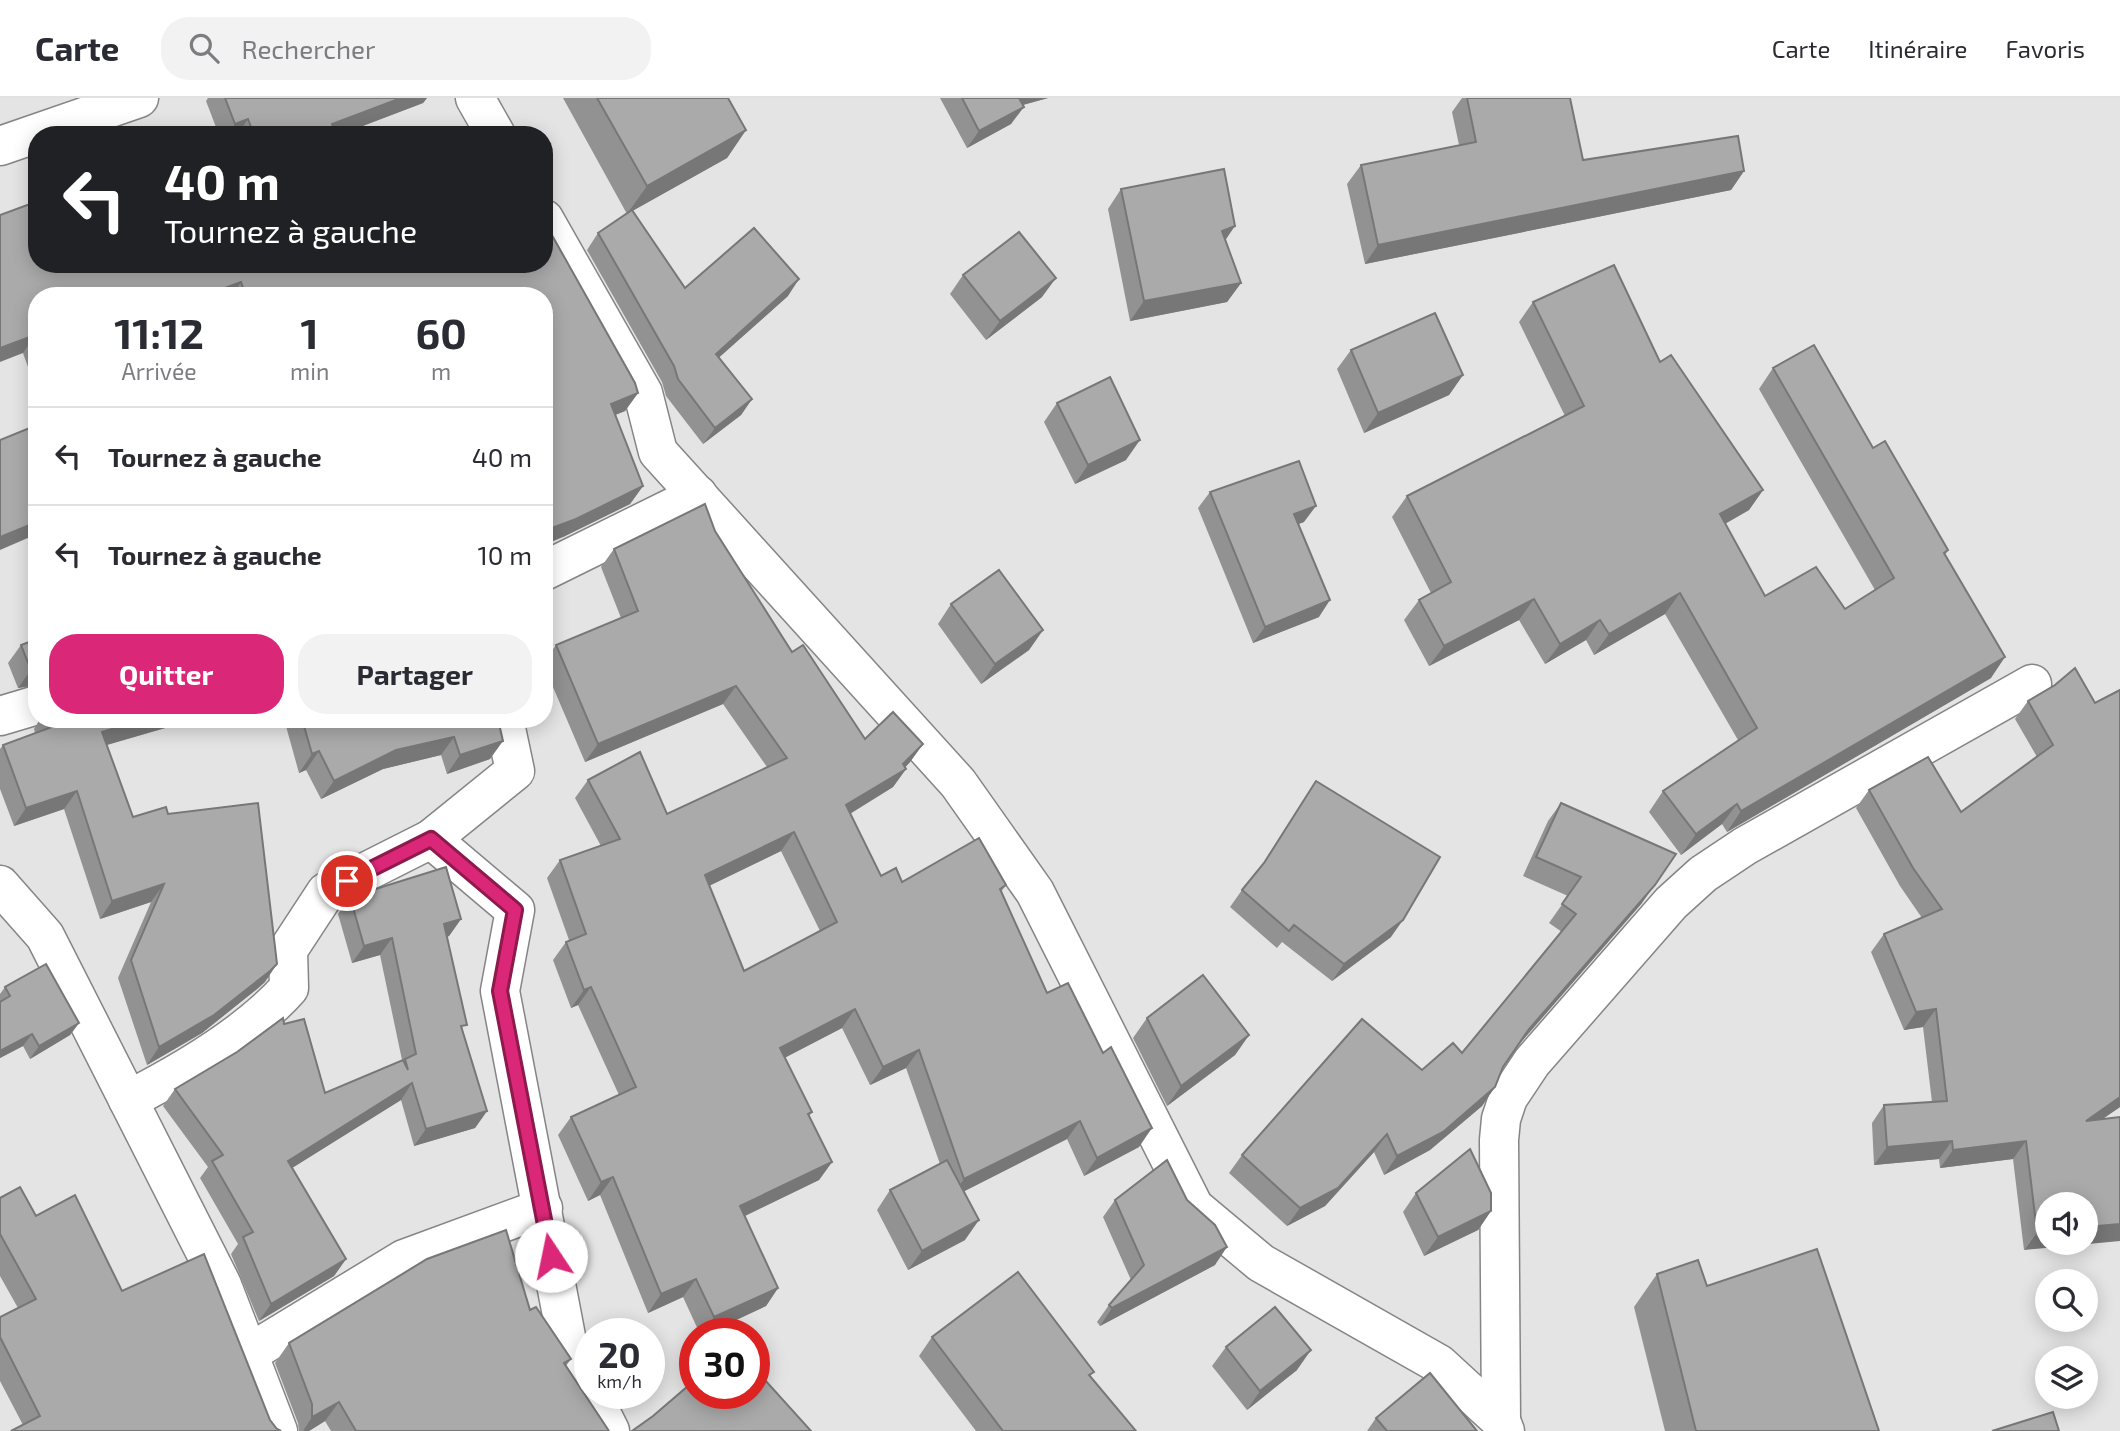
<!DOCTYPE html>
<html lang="fr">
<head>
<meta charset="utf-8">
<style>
	:root { --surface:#fff; --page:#f2f2f3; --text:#2b2b33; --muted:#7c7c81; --line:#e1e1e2; --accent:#db2777 }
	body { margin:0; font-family:"Exo 2",sans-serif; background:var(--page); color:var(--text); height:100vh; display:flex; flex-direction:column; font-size:26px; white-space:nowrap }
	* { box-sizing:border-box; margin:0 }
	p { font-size:23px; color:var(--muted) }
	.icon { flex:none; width:38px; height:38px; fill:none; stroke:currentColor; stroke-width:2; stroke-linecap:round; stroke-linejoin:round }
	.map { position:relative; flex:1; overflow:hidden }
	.panel { position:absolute; left:28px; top:189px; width:525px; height:441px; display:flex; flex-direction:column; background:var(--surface); border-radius:28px; box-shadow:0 4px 18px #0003 }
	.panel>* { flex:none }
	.banner { position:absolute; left:28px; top:28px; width:525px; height:147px; border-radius:28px; box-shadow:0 4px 18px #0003; background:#202124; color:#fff; overflow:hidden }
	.fabs { position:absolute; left:2035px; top:1094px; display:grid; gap:14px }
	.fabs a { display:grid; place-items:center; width:63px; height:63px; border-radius:50%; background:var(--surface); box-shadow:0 4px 18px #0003; font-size:35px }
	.speed { position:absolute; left:574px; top:1220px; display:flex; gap:14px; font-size:35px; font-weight:700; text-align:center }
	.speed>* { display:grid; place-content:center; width:91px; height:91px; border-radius:50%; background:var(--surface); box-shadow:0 4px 18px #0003; line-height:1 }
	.speed small { font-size:18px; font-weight:400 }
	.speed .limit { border:10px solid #d22; background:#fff; color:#111 }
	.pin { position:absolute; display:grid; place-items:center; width:60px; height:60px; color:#fff; margin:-30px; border:4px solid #fff; border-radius:50%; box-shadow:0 2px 7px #0007 }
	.me { position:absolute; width:77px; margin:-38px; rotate:349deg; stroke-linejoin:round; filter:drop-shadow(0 0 5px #0008) }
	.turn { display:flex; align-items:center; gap:24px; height:147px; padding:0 21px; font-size:32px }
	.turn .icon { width:91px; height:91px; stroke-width:2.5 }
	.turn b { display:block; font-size:49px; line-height:60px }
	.eta { display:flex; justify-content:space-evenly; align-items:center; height:119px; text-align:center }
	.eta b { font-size:42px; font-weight:700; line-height:49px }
	.action { display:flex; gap:14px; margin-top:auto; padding:14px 21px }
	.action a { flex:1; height:80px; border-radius:28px; background:var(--accent); color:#fff; font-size:28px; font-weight:700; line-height:80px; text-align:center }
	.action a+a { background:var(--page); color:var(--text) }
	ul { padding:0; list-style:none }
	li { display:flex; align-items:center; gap:21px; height:98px; padding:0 21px; border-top:2px solid var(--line) }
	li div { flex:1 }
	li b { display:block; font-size:26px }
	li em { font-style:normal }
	header { display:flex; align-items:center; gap:42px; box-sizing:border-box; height:98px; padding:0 35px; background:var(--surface); border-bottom:2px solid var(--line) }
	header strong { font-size:33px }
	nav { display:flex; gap:38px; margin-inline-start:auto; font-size:24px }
	.search { width:490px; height:63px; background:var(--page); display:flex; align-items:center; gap:18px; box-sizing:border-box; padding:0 24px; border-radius:28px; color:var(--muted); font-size:26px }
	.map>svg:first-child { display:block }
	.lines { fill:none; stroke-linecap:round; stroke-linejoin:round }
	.minor-casing { stroke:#858586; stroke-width:41 }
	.minor { stroke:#fff; stroke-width:38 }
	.wall { fill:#939293; fill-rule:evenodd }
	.shaded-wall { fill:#787778 }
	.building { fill:#abaaab; stroke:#787778; stroke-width:2; fill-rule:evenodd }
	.route-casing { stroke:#8e194d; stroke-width:18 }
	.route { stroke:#db2777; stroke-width:12 }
</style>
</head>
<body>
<header>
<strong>Carte</strong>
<div class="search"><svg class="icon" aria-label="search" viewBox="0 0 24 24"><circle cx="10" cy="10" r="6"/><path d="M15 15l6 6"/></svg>Rechercher</div>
<nav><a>Carte</a><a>Itinéraire</a><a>Favoris</a></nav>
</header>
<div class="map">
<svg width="2120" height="1333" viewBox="0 0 2120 1333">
	<rect width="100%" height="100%" fill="#e4e4e5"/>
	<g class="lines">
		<defs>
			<g id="minor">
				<path d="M475,0L496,37"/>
				<path d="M0,48L139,0"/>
				<path d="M544,121L643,295L658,354L958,685L1035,794L1194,1109L1261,1165L1439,1266L1501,1323L1505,1333"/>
				<path d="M544,473L698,397"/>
				<path d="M0,618L37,607"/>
				<path d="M431,741L515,812L500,893L569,1254L590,1293"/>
				<path d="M0,787L45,838L222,1187L278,1333"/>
				<path d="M128,1002C183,974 248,936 289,890L288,852L326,794L431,741L515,673L504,621"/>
				<path d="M248,1256L404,1161L543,1110"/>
				<path d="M591,1295L610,1333"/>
				<path d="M1501,1323L1499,1042L1501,1021L1508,1000L1532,964L1671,805L1703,776L1745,748L2032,586"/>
			</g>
		</defs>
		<use href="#minor" class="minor-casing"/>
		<use href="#minor" class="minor"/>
	</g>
	<g class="wall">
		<path d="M208,0H427L423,5L339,37H219L206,3Z"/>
		<path d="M563,0H728L746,32L727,60L632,113L685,190L788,198L719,259L752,301L741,317L703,346L666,298L662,284L587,152L598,135L627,116Z"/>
		<path d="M940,0H1048L1023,7L1011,26L967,50Z"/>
		<path d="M1462,0H1570L1583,62L1744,73L1731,92L1365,166L1347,86L1361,67L1459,47L1452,14Z"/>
		<path d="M1121,91L1225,142L1241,185L1227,204L1130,223L1108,111Z"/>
		<path d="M37,166H544L638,295L625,313L615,317L643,388L630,406L563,439L544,198H37V294L23,255Z"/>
		<path d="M963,177L1042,199L986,242L950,196Z"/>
		<path d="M1533,204L1660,264L1763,392L1749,412L1725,426L1765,498L1845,511L1875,492L1759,291L1773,270L1873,350L1948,452L1945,457L1991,580L1727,734L1722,726L1681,757L1649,714L1663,693L1738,642L1665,516L1594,557L1586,542L1545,566L1519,522L1429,568L1404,522L1419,502L1431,495L1392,419L1407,398L1565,318L1519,224Z"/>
		<path d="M1351,252L1463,277L1449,297L1364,335L1337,271Z"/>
		<path d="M1057,305L1126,362L1075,386L1044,324Z"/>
		<path d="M1210,394L1304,424L1298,426L1319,519L1253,545L1198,410Z"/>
		<path d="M715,433L792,554L865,641L923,646L910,664L905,669L906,671L893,689L850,716L881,778L902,784L1006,787L1001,794L1047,895L1139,1049L1084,1078L1067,1041L964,1093L965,1142L908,1172L877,1112L890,1092L940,1066L906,970L870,987L842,930L784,960L812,1014L809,1018L832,1064L819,1082L745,1118L778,1190L766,1208L706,1236H700L683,1199L648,1215L600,1097L588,1103L558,1037L571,1019L619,997L578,907L571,910L553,862L566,844L569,842L547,780L560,762L601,748L575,700L588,682L667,716L767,669L723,606L585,664L544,568V564L556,547L621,520L601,469L614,451ZM781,753L820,833L744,873L709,788Z"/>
		<path d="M951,506L1043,532L1029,552L981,586L938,526Z"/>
		<path d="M21,547L37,587L18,590L8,565Z"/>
		<path d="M2120,592V1009L2102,1021L2120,1019L2024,1152L2013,1061L1940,1070L1939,1061L1874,1067L1872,1025L1884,1007L1932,1004L1923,929L1904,932L1871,854L1884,836L1922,820L1900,788L1856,710L1869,692L1961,714L2037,659L2015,621L2028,603L2095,605Z"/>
		<path d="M40,621H196L107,647L133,719L168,716L265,884L257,891L202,935L147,967L118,880L151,804L100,821L64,711L14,728L0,691V651L3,647L35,635L34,631Z"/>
		<path d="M284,621H498L490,661L447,676L441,657L383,671L321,701L306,672L299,675Z"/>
		<path d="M1316,683L1391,839L1332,883L1282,844L1277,850L1230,809L1242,792L1260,771Z"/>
		<path d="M1561,705L1642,805L1518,947L1503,969L1495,989L1482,1008L1430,1052L1384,1077L1374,1054L1325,1108L1287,1128L1229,1075L1242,1057L1422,972L1462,955L1562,834L1549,825L1568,798L1523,778L1548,723Z"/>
		<path d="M350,799L461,821L449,838L447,839L463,933L487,1013L475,1030L414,1048L401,1002L292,1070L346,1161L334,1178L259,1223L231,1156L238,1146L200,1080L208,1069L163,1008L175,991L325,995L402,962L380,857L352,865L338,816Z"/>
		<path d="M5,889L79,925L70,937L30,961L23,948L0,960V896Z"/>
		<path d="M1147,920L1249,937L1235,957L1167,1008L1133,940Z"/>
		<path d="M1416,1095L1491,1113L1478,1132L1424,1158L1403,1114Z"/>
		<path d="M0,1100L36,1118L270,1322L23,1327L0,1283V1219L18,1210L0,1178Z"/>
		<path d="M1115,1102L1215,1167L1100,1228L1097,1224L1109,1207L1131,1182L1103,1119Z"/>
		<path d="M1657,1176L1707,1188L1879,1333H1665L1634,1209Z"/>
		<path d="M530,1212L571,1261L566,1268L609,1333H331L325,1323L309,1333H299L298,1325L275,1265L289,1245Z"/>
		<path d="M932,1239L1094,1274L1090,1278L1136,1333H976L919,1258Z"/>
		<path d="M1226,1249L1297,1272L1247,1312L1212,1268Z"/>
		<path d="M1376,1320L1477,1333H1367Z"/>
	</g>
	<g class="shaded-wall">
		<path d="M401,0H427L423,5L339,37H324L332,26Z"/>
		<path d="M1012,0H1048L1004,12Z"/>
		<path d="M1024,9L1011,26L967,50L979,33Z"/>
		<path d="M248,21L237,37H227L235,26Z"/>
		<path d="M746,32L727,60L627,116L647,88Z"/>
		<path d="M1744,73L1731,92L1365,166L1378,147Z"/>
		<path d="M1235,128L1222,147V133Z"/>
		<path d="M1056,180L1042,199L986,242L1000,223Z"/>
		<path d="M799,181L788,198L705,272L716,256Z"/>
		<path d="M241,184L232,198H203Z"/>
		<path d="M1241,185L1227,204L1130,223L1144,203Z"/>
		<path d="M35,237L23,255L0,264V250Z"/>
		<path d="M1463,277L1449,297L1364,335L1378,315Z"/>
		<path d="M638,295L625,313L598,324L611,306Z"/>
		<path d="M752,301L741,317L703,346L715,330Z"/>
		<path d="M1140,342L1126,362L1075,386L1088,367Z"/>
		<path d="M643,388L630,406L563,439L544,447V433Z"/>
		<path d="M1763,392L1749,412L1705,437L1720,416Z"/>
		<path d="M1316,408L1304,424L1282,432L1294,416Z"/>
		<path d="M37,424V436L0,452V439Z"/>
		<path d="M1680,495L1665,516L1594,557L1609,536Z"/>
		<path d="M1534,501L1519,522L1429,568L1444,548Z"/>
		<path d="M1330,502L1319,519L1253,545L1265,529Z"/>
		<path d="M1600,522L1586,542L1545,566L1560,546Z"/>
		<path d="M1043,532L1029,552L981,586L995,566Z"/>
		<path d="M2005,559L1991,580L1727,734L1741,713Z"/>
		<path d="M37,571V587L18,590L31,572Z"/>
		<path d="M736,588L723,606L585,664L598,646Z"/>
		<path d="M146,621H196L89,652L102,634Z"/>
		<path d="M454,639L441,657L383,671L321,701L334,683L396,652Z"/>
		<path d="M503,643L490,661L447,676L460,657Z"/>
		<path d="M923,646L910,664L899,676L906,671L893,689L833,726L846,707L903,666Z"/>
		<path d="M319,653L306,672L299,675L312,656Z"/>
		<path d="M77,693L64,711L14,728L26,710Z"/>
		<path d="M1737,706L1722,726L1681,757L1696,736Z"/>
		<path d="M794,734L781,753L692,796L705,777Z"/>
		<path d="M1676,756L1642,805L1516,950L1529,931Z"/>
		<path d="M164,786L151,804L100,821L112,803Z"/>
		<path d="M461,821L449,838L432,843L444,826Z"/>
		<path d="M1403,822L1391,839L1332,883L1344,866Z"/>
		<path d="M392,840L380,857L352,865L364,848Z"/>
		<path d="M277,866L265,884L257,891L202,935L147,967L159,949Z"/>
		<path d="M591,889L578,907L571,910L584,892Z"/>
		<path d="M855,911L842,930L767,969L780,950Z"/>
		<path d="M1936,911L1923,929L1904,932L1916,914Z"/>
		<path d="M79,925L70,937L30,961L39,948Z"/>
		<path d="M32,936L23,948L0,960V953Z"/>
		<path d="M1249,937L1235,957L1167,1008L1181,988Z"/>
		<path d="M919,952L906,970L870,987L883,969Z"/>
		<path d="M412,985L401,1002L276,1080L288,1063Z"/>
		<path d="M1495,989L1482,1008L1430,1052L1384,1077L1397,1058Z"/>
		<path d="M2120,999V1009L2074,1041L2086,1023Z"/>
		<path d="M487,1013L475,1030L414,1048L426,1031Z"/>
		<path d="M1080,1023L1067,1041L951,1100L964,1081Z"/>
		<path d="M1152,1030L1139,1049L1084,1078L1097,1060Z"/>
		<path d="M1387,1036L1374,1054L1325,1108L1287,1128L1300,1110Z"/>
		<path d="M1952,1043L1939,1061L1874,1067L1887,1049Z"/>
		<path d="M2026,1043L2013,1061L1940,1070L1953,1052Z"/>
		<path d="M832,1064L819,1082L728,1126L740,1108Z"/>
		<path d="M613,1079L600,1097L588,1103L601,1084Z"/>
		<path d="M1491,1113L1478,1132L1424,1158L1438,1139Z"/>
		<path d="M979,1122L965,1142L908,1172L922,1153Z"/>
		<path d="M2120,1126V1143L2024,1152L2037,1134L2048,1133V1144H2086V1129Z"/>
		<path d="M1227,1149L1215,1167L1100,1228L1112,1210Z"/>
		<path d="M346,1161L334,1178L259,1223L271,1206Z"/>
		<path d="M696,1181L683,1199L648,1215L661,1196Z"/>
		<path d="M778,1190L766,1208L706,1236H703L714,1219Z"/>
		<path d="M1311,1252L1297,1272L1247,1312L1260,1293Z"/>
		<path d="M339,1304L325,1323L309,1333H303L312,1319Z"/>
	</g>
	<g class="building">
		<path d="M225,0H401L332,26L336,37H254L248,21L235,26Z"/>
		<path d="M597,0H728L746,32L647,88Z"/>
		<path d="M962,0H1019L1024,9L979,33Z"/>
		<path d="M1467,0H1570L1583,62L1738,38L1744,73L1378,147L1361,67L1476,44Z"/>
		<path d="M1224,71L1235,128L1222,133L1241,185L1144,203L1121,91Z"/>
		<path d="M30,106L37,123V166H544V123L635,285L638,295L611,306L643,388L576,421L544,433V198H246L241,184L203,198H37V240L35,237L0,250V117Z"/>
		<path d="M632,112L685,190L754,130L799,181L716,256L752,301L715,330L678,281L674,268L598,135Z"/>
		<path d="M1019,134L1056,180L1000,223L963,177Z"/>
		<path d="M1614,167L1660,264L1671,257L1763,392L1720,416L1765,498L1816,469L1845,511L1894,480L1773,270L1814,247L1873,350L1885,343L1948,452L1944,455L2005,559L1741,713L1737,706L1696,736L1663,693L1757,630L1680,495L1609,536L1600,522L1560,546L1534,501L1444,548L1419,502L1451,484L1407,398L1584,308L1533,204Z"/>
		<path d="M1435,215L1463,277L1378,315L1351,252Z"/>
		<path d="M1110,279L1140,342L1088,367L1057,305Z"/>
		<path d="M37,327V424L0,439V342Z"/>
		<path d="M1299,363L1316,408L1294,416L1330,502L1265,529L1210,394Z"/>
		<path d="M705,406L715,433L792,554L803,547L865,641L893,614L923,646L903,666L906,671L846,707L881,778L896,770L902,784L979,740L1006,787L1000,791L1047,895L1068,885L1103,955L1111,949L1152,1030L1097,1060L1080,1023L964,1081L919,952L883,969L855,911L780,950L812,1014L808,1016L832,1064L740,1108L778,1190L714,1219L696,1181L661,1196L613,1079L601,1084L571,1019L636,989L591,889L584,892L566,844L586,836L560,762L620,741L588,682L640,654L667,716L787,660L736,588L598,646L556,547L638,513L614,451ZM794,734L837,824L744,873L705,777Z"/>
		<path d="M999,472L1043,532L995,566L951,506Z"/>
		<path d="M37,541V571L31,572L21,547Z"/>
		<path d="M2075,570L2095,605L2120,592V999L2086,1023L2120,1019V1126L2086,1129V1106H2048V1133L2037,1134L2026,1043L1953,1052L1952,1043L1887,1049L1884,1007L1947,1003L1936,911L1916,914L1884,836L1942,811L1913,770L1869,692L1928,659L1961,714L2053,647L2028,603L2055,587Z"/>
		<path d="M49,621H146L102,634L133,719L166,709L168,716L258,705L277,866L270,873L214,917L159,949L131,862L164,786L112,803L77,693L26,710L3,647L52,629Z"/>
		<path d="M302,621H498L503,643L460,657L454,639L396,652L334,683L319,653L312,656Z"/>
		<path d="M1316,683L1440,759L1403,822L1344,866L1294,827L1289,833L1242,792L1264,765Z"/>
		<path d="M1561,705L1676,756L1655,787L1529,931L1503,969L1495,989L1443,1034L1397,1058L1387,1036L1338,1090L1300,1110L1242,1057L1362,921L1422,972L1453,945L1462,955L1576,816L1562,806L1581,779L1536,759Z"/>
		<path d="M446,769L461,821L444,826L467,927L461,928L487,1013L426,1031L412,985L288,1063L346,1161L271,1206L243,1139L253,1134L212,1063L223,1057L175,991L237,954L283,920L284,926L304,921L325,995L403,962L408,972L405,961L416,956L392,840L364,848L350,799Z"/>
		<path d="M46,866L79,925L39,948L32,936L0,953V904L10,898L5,889Z"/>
		<path d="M1203,877L1249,937L1181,988L1147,920Z"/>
		<path d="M1470,1051L1491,1095V1113L1438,1139L1416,1095Z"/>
		<path d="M947,1062L979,1122L922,1153L890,1092Z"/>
		<path d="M1167,1062L1187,1102L1215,1127L1227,1149L1112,1210L1109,1207L1144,1167L1115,1102Z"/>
		<path d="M20,1089L36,1118L75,1097L122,1193L204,1156L270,1322L277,1331L281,1333H11L40,1318L0,1239V1219L36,1201L0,1136V1100Z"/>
		<path d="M506,1132L530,1212L536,1209L571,1261L564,1265L609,1333H356L339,1304L312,1319V1306L289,1245L427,1161Z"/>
		<path d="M1817,1151L1879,1333H1696L1657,1176L1698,1162L1707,1188Z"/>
		<path d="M1018,1174L1094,1274L1089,1277L1136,1333H1003L932,1239Z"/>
		<path d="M1275,1209L1311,1252L1260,1293L1226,1249Z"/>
		<path d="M754,1270L811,1333H632L653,1318L695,1282V1295H754Z"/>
		<path d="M1430,1275L1477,1333H1387L1376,1320Z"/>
		<path d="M2053,1314L2059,1333H1992Z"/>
	</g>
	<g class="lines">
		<defs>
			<path id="route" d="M347,783L431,741L515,812L500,893L551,1158"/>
		</defs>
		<use href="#route" class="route-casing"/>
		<use href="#route" class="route"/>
	</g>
</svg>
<div class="fabs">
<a><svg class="icon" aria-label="sound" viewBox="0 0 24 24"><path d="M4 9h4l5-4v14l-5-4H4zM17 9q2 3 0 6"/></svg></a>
<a><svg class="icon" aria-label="search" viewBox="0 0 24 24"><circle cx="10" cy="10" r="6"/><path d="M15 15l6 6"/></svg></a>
<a><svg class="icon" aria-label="layers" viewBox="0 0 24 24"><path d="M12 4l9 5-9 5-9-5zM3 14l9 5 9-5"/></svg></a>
</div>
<div class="speed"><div>20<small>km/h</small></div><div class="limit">30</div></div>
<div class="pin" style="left:347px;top:783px;background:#d93025"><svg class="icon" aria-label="arrive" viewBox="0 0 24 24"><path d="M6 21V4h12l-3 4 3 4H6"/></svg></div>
<svg class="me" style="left:551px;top:1158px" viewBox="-20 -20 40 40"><circle r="19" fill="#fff"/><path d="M0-13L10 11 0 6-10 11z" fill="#db2777"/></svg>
<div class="banner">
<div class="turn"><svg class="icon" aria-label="left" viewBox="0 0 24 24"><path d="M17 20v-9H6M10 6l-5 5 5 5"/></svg><div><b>40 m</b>Tournez à gauche</div></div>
</div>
<section class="panel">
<div class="eta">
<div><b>11:12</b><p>Arrivée</p></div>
<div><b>1</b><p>min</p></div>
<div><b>60</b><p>m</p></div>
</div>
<ul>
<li><svg class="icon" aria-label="left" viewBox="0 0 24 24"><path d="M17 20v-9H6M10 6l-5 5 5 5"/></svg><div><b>Tournez à gauche</b></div><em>40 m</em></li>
<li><svg class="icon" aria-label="left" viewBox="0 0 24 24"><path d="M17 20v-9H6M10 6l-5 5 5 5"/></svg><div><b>Tournez à gauche</b></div><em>10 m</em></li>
</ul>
<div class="action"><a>Quitter</a><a>Partager</a></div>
</section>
</div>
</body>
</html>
